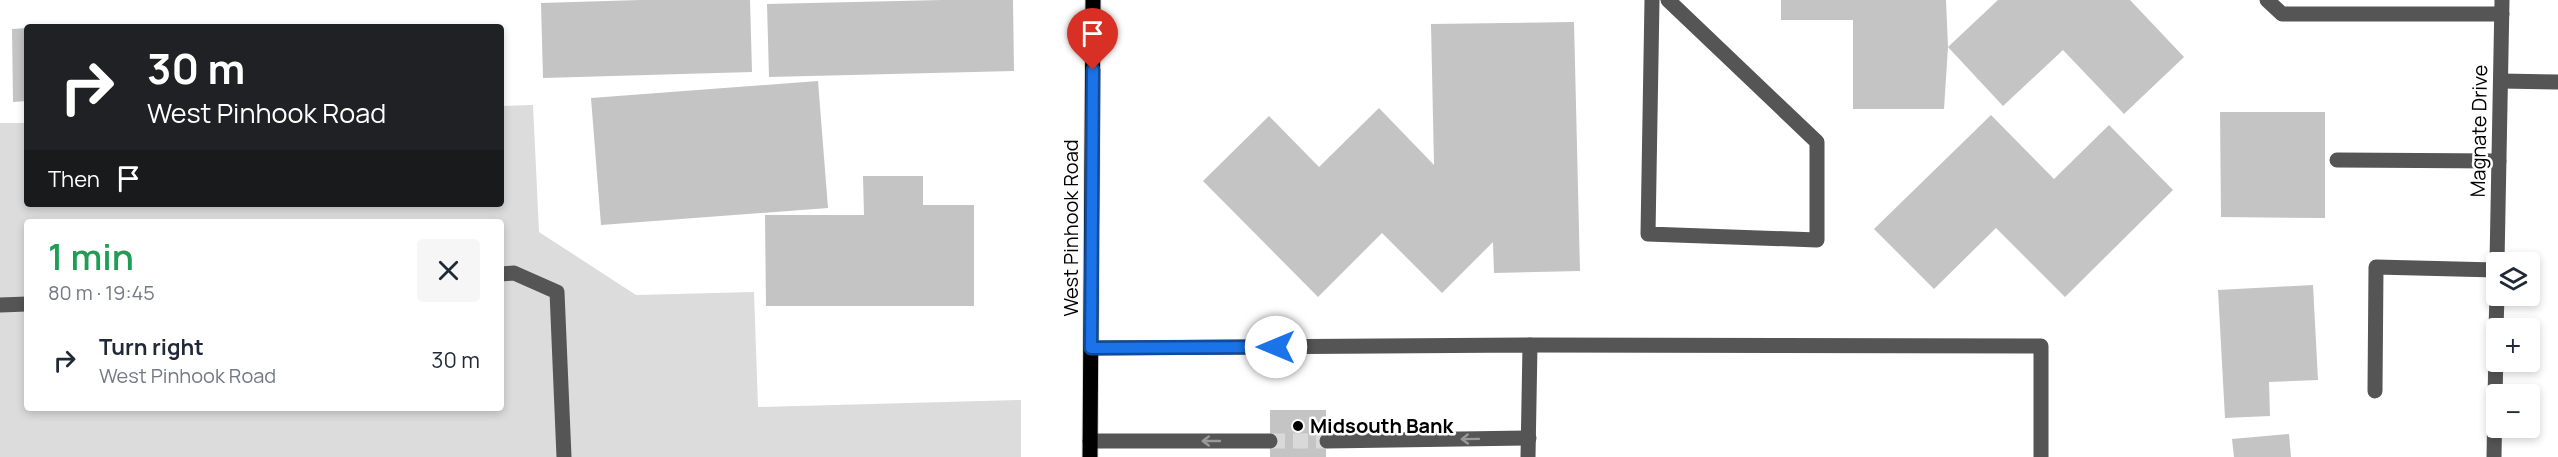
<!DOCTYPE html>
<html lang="en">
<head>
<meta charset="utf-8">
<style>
	:root { --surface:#fff; --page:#f6f6f7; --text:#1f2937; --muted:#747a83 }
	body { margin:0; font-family:Manrope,sans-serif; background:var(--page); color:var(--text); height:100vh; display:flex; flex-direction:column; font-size:22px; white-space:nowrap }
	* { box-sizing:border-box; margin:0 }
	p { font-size:20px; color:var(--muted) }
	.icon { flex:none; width:33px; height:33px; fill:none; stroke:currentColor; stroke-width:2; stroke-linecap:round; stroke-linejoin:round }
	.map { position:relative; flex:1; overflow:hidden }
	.panel { position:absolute; left:24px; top:219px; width:480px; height:192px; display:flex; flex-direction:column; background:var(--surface); border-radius:6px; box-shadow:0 3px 9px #0003 }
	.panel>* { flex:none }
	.banner { position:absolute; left:24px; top:24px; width:480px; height:183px; border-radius:6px; box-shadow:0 3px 9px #0003; background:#202124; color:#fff; overflow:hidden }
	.buttons { position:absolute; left:2486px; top:252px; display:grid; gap:12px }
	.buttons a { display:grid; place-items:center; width:54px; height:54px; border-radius:6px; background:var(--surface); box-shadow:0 3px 9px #0003; font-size:30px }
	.pin { position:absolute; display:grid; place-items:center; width:51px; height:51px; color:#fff; margin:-62px -26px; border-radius:50% 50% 50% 0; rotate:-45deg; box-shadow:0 0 6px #0007 }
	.pin .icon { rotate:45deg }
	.me { position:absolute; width:66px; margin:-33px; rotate:270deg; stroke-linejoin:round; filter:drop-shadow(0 0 4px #0008) }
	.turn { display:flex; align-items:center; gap:21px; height:126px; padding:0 24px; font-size:27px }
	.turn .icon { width:78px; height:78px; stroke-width:2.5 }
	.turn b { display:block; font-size:42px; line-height:51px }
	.then { display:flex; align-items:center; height:57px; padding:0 24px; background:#0003; gap:12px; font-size:22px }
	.round { display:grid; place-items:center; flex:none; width:63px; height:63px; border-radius:6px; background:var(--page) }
	.summary { display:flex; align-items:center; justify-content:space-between; height:102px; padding:0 24px }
	h1 { font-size:36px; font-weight:600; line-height:45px; color:#1e9e55 }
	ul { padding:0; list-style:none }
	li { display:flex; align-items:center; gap:18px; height:78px; padding:0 24px }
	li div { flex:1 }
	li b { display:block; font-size:22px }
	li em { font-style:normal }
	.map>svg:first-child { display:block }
	.green { fill:#dcdcdc; fill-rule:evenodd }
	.building { fill:#c4c4c4 }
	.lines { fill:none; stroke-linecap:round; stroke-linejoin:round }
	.minor-tunnel { stroke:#d9d9d9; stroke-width:15; stroke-dasharray:15 8; stroke-linecap:butt }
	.major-casing { stroke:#dbdbdb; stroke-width:17 }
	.minor { stroke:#555; stroke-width:15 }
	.major { stroke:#000; stroke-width:15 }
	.oneway { stroke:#999 }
	.route-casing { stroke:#114b97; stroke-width:15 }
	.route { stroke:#1a73e8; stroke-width:10 }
	.poi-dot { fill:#000; stroke:#fff; stroke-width:2 }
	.labels { text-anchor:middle; stroke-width:5; stroke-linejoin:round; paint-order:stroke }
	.street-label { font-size:20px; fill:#000; stroke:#fff }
	.poi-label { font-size:20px; font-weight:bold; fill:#000; stroke:#fff; text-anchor:start }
</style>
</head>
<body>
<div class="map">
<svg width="2558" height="457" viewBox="0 0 2558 457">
	<rect width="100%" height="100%" fill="#fff"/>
	<path class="green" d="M533,105L539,232L636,295L754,292L758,407L1021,400V457H0V123H27V204H501V106ZM27,222H501V408H27Z"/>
	<g class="building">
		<path d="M640,0H750L752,72L543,78L541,3Z"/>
		<path d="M942,0H1013L1014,71L769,77L767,4Z"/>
		<path d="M1781,0H1946L1948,47L1944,109H1853V20H1781Z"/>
		<path d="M1998,0H2130L2184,57L2124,114L2063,50L2003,106L1948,47Z"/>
		<path d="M1574,22L1580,271L1494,273L1493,242L1442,293L1382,233L1318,297L1203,181L1269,116L1319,167L1379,108L1434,165L1431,24Z"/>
		<path d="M112,24V27H83V25Z"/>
		<path d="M27,28V101L13,102L12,29Z"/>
		<path d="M818,81L828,208L601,225L591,98Z"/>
		<path d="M2220,112H2325V218L2221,217Z"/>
		<path d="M1991,115L2054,179L2109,125L2173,190L2065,297L1996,228L1934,289L1874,229Z"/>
		<path d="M863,176H923V205H974V306H766L765,215H864Z"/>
		<path d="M2313,285L2318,380L2269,382L2270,416L2225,418L2218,290Z"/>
		<rect x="1270" y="410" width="56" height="47"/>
		<path d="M2289,434L2291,457H2234L2232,439Z"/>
	</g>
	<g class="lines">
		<path class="minor-tunnel" d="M1270,441H1327"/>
		<defs>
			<path id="major" d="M1090,457L1093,0"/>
		</defs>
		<use href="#major" class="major-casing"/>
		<g class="minor">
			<path d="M1652,0L1648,234L1817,240V142L1668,0"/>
			<path d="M2267,0L2282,14H2502"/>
			<path d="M2501,81L2558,82"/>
			<path d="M2337,160L2499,161"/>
			<path d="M2497,262L2502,0"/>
			<path d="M501,274L514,273L557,292L564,457"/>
			<path d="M0,305L27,304"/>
			<path d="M2496,328L2497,296"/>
			<path d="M1530,345L2041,346V457"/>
			<path d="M1091,348L1530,345L1528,457"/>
			<path d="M2375,391L2376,267L2496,270"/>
			<path d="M1090,441H1270"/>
			<path d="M1327,441L1529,438"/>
			<path d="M2494,457L2496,347"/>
		</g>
		<use href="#major" class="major"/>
	</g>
	<defs><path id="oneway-shaft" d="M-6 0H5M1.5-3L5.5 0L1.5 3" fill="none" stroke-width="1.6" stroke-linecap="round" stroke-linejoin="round" transform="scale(1.5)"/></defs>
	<g class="oneway">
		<use href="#oneway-shaft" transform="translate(1470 439) rotate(179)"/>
		<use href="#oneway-shaft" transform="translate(1211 441) rotate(180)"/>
	</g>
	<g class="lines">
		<defs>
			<path id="route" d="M1093,70L1091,348L1276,347"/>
		</defs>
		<use href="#route" class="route-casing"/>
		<use href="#route" class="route"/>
	</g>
	<circle class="poi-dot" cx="1298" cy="426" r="6"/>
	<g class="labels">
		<g class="street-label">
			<text transform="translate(2479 131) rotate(-89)" y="7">Magnate Drive</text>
			<text transform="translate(1071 228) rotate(-90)" y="7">West Pinhook Road</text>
		</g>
		<g class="poi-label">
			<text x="1310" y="433">Midsouth Bank</text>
		</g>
	</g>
</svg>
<div class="buttons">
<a><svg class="icon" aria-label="layers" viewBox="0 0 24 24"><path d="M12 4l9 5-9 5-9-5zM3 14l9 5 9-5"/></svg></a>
<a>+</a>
<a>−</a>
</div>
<div class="pin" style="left:1093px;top:70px;background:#d93025"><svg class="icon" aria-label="arrive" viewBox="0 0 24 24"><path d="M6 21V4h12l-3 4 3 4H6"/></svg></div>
<svg class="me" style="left:1276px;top:347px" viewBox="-20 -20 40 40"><circle r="19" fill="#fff"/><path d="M0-13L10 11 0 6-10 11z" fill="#1a73e8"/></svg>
<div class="banner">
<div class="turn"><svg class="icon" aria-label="right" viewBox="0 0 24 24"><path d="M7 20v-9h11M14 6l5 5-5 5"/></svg><div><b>30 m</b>West Pinhook Road</div></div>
<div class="then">Then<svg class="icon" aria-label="arrive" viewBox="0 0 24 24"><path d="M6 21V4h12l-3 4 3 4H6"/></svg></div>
</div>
<section class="panel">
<div class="summary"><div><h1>1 min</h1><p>80 m · 19:45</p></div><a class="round"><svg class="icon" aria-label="close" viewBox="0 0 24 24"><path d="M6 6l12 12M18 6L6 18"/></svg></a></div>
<ul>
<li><svg class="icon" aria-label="right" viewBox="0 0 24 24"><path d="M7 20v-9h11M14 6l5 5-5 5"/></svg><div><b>Turn right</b><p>West Pinhook Road</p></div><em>30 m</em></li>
</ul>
</section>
</div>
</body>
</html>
